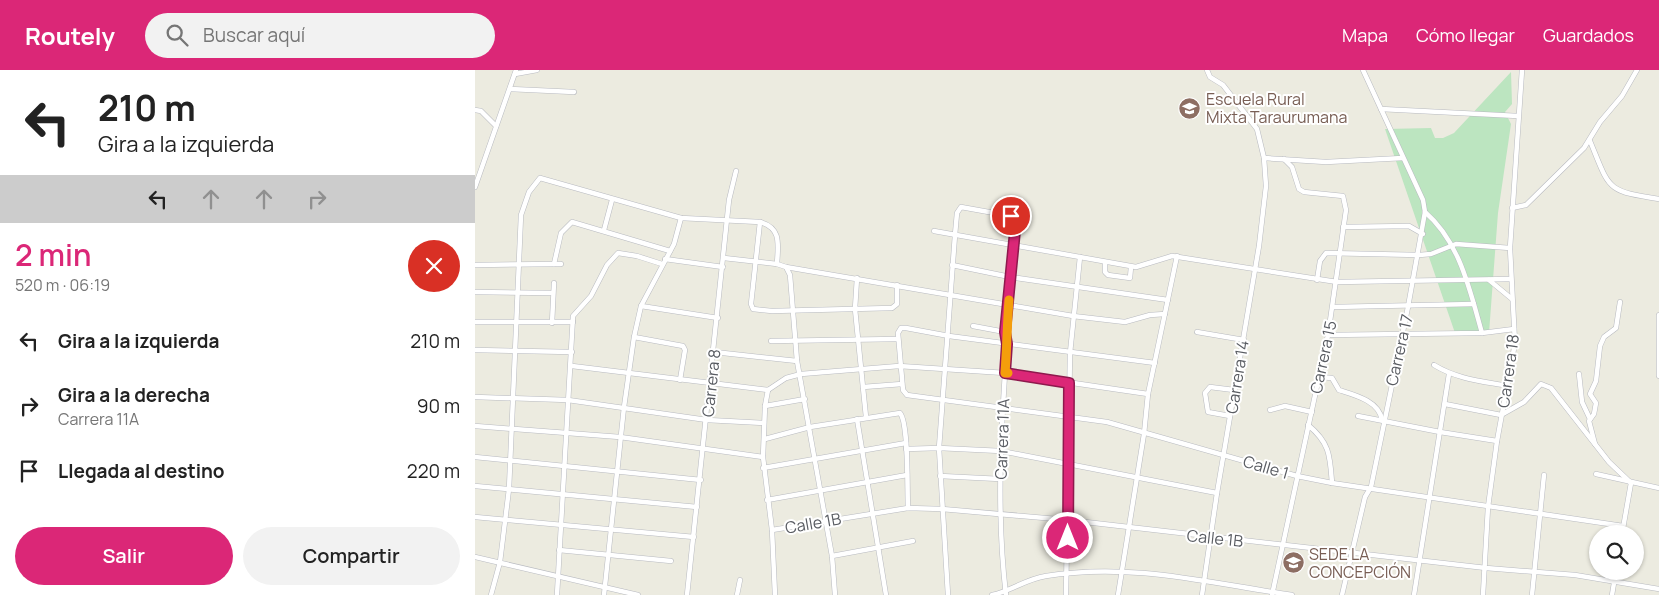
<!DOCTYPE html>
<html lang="es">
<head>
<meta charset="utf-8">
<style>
	:root { --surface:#fff; --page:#f2f2f2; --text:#222; --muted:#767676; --accent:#db2777 }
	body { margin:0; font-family:Manrope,sans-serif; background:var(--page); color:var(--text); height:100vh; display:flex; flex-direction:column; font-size:19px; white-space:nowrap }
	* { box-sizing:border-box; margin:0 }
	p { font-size:16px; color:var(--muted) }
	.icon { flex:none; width:28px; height:28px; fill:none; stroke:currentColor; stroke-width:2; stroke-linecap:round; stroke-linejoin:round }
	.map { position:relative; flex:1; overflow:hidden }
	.drawer { display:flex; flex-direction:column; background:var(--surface); width:475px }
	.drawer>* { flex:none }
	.guide { background:#fff; color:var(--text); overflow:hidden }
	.controls { position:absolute; left:1114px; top:455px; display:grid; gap:10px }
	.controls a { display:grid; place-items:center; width:55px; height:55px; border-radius:50%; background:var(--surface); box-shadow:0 1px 4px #0004; font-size:25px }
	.pin { position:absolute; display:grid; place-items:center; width:42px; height:42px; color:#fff; margin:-21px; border:2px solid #fff; border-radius:50%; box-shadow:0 1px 5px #0007 }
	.me { position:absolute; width:55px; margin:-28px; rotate:0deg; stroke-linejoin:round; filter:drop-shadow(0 0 4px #0008) }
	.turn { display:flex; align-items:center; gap:18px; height:105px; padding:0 15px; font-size:22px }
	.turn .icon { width:65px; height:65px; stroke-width:2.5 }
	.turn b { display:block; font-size:35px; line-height:42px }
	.lanes { display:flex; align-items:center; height:48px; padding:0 15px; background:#0003; justify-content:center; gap:25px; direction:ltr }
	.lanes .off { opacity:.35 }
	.round { display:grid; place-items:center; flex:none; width:52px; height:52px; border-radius:26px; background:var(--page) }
	.headline { display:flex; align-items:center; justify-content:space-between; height:85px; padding:0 15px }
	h1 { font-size:30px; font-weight:600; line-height:38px; color:var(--accent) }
	.primary-button { display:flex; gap:10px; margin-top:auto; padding:10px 15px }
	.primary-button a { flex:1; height:58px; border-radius:30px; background:var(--accent); color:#fff; font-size:20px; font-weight:600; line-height:58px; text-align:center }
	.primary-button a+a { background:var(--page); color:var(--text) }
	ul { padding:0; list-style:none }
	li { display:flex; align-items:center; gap:15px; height:65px; padding:0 15px }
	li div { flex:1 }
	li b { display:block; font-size:19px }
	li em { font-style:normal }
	header { display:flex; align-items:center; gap:30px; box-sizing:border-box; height:70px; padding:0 25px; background:var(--accent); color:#fff }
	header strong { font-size:24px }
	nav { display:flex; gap:28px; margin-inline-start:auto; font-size:18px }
	.search { width:350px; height:45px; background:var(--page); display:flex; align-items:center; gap:12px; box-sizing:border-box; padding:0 18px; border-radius:28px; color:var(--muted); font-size:19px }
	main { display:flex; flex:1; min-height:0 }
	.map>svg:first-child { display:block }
	.green { fill:#bce5c0 }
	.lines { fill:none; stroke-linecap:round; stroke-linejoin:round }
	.minor-casing { stroke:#b8bac0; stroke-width:5.5 }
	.minor { stroke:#fff; stroke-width:4.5 }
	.route-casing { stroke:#8e194d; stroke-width:12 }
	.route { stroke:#db2777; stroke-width:9 }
	.slow { stroke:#f59e0b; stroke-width:9 }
	.labels { text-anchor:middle; stroke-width:4; stroke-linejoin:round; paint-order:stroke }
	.education-label { font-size:16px; fill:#785e54; stroke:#fff; text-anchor:start }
	.street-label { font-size:16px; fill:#595c62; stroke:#fff }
</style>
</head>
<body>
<header>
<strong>Routely</strong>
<div class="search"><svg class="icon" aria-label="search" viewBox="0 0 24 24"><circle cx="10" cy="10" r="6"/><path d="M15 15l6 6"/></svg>Buscar aquí</div>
<nav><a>Mapa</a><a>Cómo llegar</a><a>Guardados</a></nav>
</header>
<main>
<section class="drawer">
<div class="guide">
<div class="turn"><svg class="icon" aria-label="left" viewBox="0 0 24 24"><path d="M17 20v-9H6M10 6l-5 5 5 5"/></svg><div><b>210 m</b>Gira a la izquierda</div></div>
<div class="lanes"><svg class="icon" aria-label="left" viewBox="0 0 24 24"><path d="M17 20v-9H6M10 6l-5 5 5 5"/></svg><svg class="icon off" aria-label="ahead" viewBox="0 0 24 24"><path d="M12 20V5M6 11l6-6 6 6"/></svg><svg class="icon off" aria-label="ahead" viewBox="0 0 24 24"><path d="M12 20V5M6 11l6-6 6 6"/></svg><svg class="icon off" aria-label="right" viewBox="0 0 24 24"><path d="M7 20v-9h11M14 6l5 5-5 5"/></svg></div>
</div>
<div class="headline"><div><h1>2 min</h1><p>520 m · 06:19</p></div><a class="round" style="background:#d93025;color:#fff"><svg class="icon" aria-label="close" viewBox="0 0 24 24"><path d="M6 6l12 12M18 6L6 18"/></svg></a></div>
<ul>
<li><svg class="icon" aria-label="left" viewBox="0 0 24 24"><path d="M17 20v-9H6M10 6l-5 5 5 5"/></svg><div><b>Gira a la izquierda</b></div><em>210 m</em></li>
<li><svg class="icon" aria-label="right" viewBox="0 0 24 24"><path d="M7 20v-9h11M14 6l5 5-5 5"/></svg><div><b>Gira a la derecha</b><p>Carrera 11A</p></div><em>90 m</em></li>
<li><svg class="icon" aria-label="arrive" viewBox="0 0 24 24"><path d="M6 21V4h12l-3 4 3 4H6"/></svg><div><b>Llegada al destino</b></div><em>220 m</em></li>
</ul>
<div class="primary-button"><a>Salir</a><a>Compartir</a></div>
</section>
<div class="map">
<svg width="1184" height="525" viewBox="0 0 1184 525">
	<rect width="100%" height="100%" fill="#ecebe0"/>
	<path class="green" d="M1036,2L1037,34L1030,42L1036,54L1023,143L1014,263H980L910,59L956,58L960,68H968L979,63Z"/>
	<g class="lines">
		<defs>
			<g id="minor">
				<path d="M40,4L62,0"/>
				<path d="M35,19L99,22"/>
				<path d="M906,39L1043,46"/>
				<path d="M0,40L6,41L21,56"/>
				<path d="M1115,71C1135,119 1130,121 1184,129"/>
				<path d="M789,88L851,92L928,88"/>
				<path d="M0,117L41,0"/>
				<path d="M1037,138L1051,135L1109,78L1125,52L1147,26L1162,0"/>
				<path d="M950,142C985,172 995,221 1007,263"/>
				<path d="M285,152L276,234L278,239L297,241L417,238L422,234V215"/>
				<path d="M868,157L934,156L948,164"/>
				<path d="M129,160L137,130"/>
				<path d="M459,161L661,197L697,186L862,212L1036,209"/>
				<path d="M249,188L302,194"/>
				<path d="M190,189L248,197"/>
				<path d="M630,192V202L633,205L655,208L656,197"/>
				<path d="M79,194L86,163L97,152L195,181"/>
				<path d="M0,195L86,194"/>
				<path d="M477,195L535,207L693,230"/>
				<path d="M311,197L598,246L650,252L675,245L690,244"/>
				<path d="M382,208L380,239L391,347"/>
				<path d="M842,210L845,191L851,183L944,185L956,184L981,174L1035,178"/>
				<path d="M1014,210L1037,229"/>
				<path d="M0,222L78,223"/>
				<path d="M166,236L243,248"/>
				<path d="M858,237L999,234"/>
				<path d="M1184,245V306"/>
				<path d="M0,252H98"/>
				<path d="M77,253L79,213"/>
				<path d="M498,256L530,262"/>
				<path d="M722,262L769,270"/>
				<path d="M853,265L1007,263L1039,259"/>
				<path d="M159,267L208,276L210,280L205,310"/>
				<path d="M296,271L423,269"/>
				<path d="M0,280L97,282"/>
				<path d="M239,282L322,291"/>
				<path d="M680,293L474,266L431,258H426L423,263L428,320L432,325L632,352L822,406L857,413L1148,456"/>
				<path d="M959,295C982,309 1006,311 1033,316"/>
				<path d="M97,296L293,320"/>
				<path d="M1104,304L1107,332L1115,349"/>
				<path d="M844,307L857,308L864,320C880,325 904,331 907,350"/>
				<path d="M388,317L427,314"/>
				<path d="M293,320L311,308L326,304L424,296L530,303L673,324"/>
				<path d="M293,320L290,336L288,387L297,460L300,525"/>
				<path d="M0,327L93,330L232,350L289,353"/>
				<path d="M970,334L1026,345L1049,332L1066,314L1076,318L1134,392L1156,413L1147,464"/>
				<path d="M290,336L330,329"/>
				<path d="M795,340L810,336L837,342"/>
				<path d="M755,346L733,342L730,323L735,317L759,320"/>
				<path d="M883,346L965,362L1022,371"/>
				<path d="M382,349L411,525"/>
				<path d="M833,355C855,373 855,386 857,413"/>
				<path d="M0,356L145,367L288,387"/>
				<path d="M290,369L335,357L425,343C434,353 432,421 433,438"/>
				<path d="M1120,374L1114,351L1119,344L1121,333L1115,324L1121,311L1125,276L1129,267L1141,258L1145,232"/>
				<path d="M431,379L464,378L526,381L742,423"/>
				<path d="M0,387L226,410"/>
				<path d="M288,398L431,373"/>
				<path d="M1121,404L1184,418"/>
				<path d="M465,406L525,409"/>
				<path d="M0,416L222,437"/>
				<path d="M292,430L432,405"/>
				<path d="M0,447L219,467"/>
				<path d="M297,460L433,438L467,439L593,450L1011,498L1100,505L1184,519"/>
				<path d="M84,480L196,491"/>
				<path d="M357,486L438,471"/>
				<path d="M0,487L163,525"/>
				<path d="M16,525L25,492L34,419L46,145L54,122L65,108L206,148L285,152C307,158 303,175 302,194L311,197L315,205L322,291L357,486L360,525"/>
				<path d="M82,525L98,246L116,226L132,195L143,183L162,186L187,194"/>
				<path d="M129,525L149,337L159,267L166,236L199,174L206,148"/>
				<path d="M212,525L254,130L261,101"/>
				<path d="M262,525L265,510"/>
				<path d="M473,525L464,378L480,165L482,143L486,137L536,146L541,151L530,262L532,274C526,358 521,442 531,525"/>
				<path d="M517,525C536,521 551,509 571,506C656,492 733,513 817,525"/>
				<path d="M591,525L595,283L605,187"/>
				<path d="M643,525L669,364L673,324L702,186"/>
				<path d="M727,525L742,423L784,176L791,116L789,88L782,59L748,15L735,7L732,0"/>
				<path d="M797,525L853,265L871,140L868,126L829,122L824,119L817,97L809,89"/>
				<path d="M867,525L890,427L896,417L933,237L950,142L948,130L888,0"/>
				<path d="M939,525L974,304"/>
				<path d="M1008,525L1013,437L1022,371L1040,273L1035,178L1047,0"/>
				<path d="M1057,525L1069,405"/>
				<path d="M1137,525L1141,501"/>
			</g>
		</defs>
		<use href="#minor" class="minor-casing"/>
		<use href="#minor" class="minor"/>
	</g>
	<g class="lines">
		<defs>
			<path id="route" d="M536,146L541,151L530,262L532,274L530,303L594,313L593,468"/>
		</defs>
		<use href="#route" class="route-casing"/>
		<use href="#route" class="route"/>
		<path class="slow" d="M533,303H530C532,278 532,255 534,230"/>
	</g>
	<defs>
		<symbol id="school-disc" viewBox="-11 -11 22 22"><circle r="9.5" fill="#8d6e63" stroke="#fff"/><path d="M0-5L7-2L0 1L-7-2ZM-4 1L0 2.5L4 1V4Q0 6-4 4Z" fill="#fff"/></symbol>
	</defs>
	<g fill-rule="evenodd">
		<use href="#school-disc" x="702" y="26" width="25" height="25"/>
		<use href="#school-disc" x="806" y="480" width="25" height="25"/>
	</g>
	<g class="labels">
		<g class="education-label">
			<text x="731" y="35">Escuela Rural<tspan x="731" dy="18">Mixta Taraurumana</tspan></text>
			<text x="834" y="490">SEDE LA<tspan x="834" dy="18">CONCEPCIÓN</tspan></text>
		</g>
		<g class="street-label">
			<text transform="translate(924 280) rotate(-77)" y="6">Carrera 17</text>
			<text transform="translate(848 287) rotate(-78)" y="6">Carrera 15</text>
			<text transform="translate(1033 301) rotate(-82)" y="6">Carrera 18</text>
			<text transform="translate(762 307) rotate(-81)" y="6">Carrera 14</text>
			<text transform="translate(236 313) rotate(-84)" y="6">Carrera 8</text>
			<text transform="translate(527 369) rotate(-88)" y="6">Carrera 11A</text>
			<text transform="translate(791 397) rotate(16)" y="6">Calle 1</text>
			<text transform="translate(338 453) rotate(-10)" y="6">Calle 1B</text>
			<text transform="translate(740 468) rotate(6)" y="6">Calle 1B</text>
		</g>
	</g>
</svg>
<div class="controls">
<a><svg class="icon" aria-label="search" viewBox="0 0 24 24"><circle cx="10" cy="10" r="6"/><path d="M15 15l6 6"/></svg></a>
</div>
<div class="pin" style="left:536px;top:146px;background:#d93025"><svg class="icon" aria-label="arrive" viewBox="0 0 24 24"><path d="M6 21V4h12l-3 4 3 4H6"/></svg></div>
<svg class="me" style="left:593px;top:468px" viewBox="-20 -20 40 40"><circle r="17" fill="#db2777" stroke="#fff" stroke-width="3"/><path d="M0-11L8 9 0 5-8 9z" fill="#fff"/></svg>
</div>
</main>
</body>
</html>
